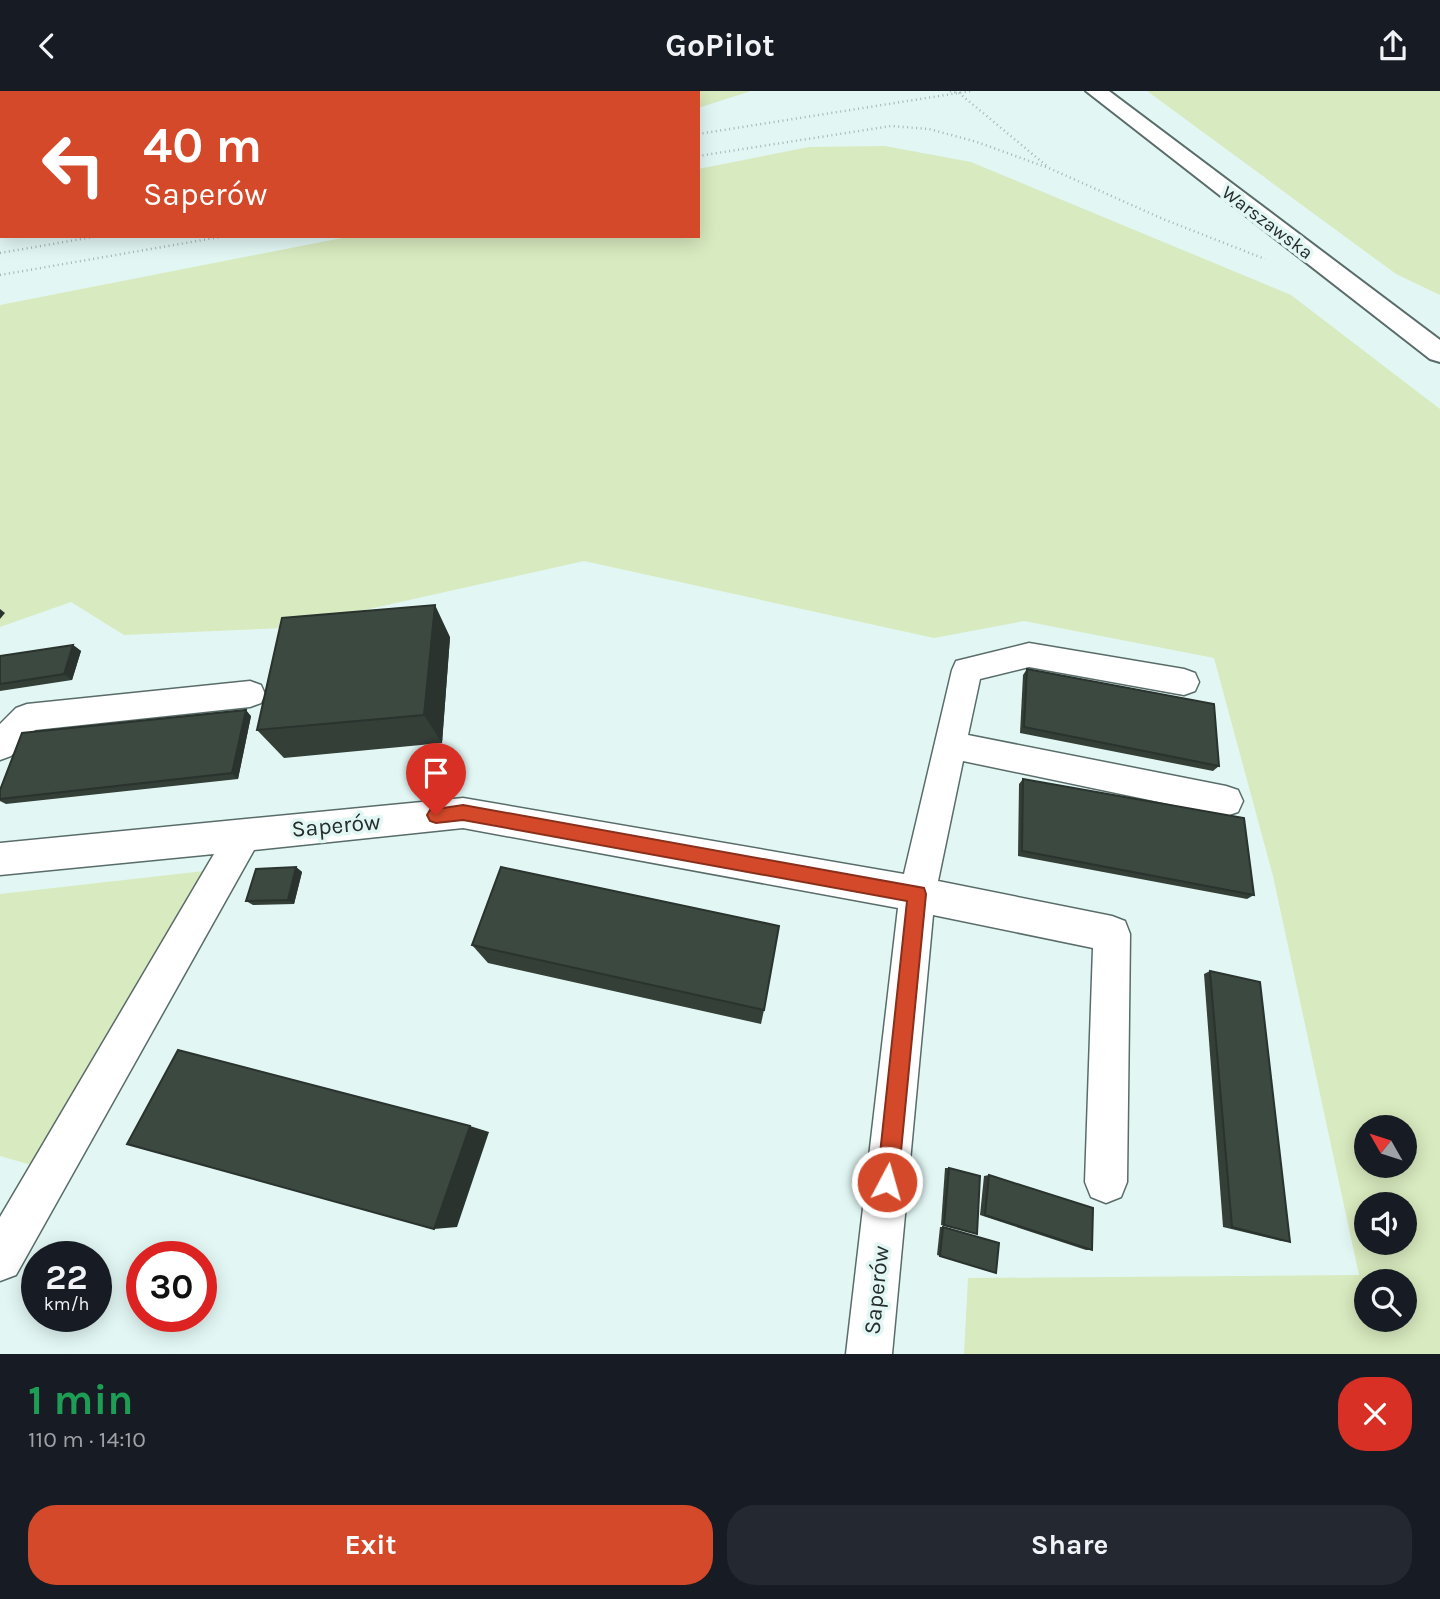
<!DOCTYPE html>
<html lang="en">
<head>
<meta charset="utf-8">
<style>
	:root { --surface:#171b24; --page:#242831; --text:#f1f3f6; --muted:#9ea1a6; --accent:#d34929 }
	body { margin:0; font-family:Karla,sans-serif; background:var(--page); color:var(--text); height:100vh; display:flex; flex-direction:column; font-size:26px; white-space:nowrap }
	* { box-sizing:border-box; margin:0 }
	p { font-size:23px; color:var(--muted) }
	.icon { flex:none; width:38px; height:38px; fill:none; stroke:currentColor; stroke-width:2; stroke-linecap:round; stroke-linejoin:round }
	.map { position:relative; height:1263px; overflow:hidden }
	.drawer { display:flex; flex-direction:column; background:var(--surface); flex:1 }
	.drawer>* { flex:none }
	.hud { position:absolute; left:0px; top:0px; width:700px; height:147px; box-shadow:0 4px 18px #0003; background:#d34929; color:#fff; overflow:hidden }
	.needle { width:46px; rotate:309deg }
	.controls { position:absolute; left:1354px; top:1024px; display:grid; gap:14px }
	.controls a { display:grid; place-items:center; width:63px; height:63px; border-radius:50%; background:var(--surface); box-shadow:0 4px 18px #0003; font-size:35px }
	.speed { position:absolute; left:21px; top:1150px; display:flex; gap:14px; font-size:35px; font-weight:700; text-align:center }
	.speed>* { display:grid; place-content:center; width:91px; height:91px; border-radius:50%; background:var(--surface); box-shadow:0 4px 18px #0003; line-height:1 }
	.speed small { font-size:18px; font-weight:400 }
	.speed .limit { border:10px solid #d22; background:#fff; color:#111 }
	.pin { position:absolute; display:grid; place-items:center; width:60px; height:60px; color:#fff; margin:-72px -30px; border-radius:50% 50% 50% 0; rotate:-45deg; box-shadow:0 0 7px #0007 }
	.pin .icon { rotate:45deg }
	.me { position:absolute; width:77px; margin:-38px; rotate:6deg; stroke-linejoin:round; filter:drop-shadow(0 0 5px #0008) }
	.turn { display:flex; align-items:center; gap:24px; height:147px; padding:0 28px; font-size:32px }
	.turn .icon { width:91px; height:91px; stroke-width:2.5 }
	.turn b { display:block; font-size:49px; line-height:60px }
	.round { display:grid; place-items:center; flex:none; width:74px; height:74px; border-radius:28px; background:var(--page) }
	.overview { display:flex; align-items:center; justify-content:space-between; height:119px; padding:0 28px }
	h1 { font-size:42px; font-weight:700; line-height:52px; color:#1e9e55 }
	.button { display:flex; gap:14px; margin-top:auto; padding:14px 28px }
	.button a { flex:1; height:80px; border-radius:28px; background:var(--accent); color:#fff; font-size:28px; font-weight:700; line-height:80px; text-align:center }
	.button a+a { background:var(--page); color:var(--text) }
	header { display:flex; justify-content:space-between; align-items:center; height:91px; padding:0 28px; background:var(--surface); font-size:32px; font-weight:700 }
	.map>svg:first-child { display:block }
	.green { fill:#d8eabf; fill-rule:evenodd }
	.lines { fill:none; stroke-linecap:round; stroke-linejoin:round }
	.minor-casing { stroke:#596c69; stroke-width:3 }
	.primary-casing { stroke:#596c69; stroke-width:4 }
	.path { stroke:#a4b5b3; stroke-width:2.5; stroke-dasharray:1 3.5; stroke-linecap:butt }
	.minor { fill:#fff; fill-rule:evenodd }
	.primary { fill:#fff; fill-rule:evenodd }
	.wall { fill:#343f38 }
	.shaded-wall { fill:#2a332e }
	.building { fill:#3c4941; stroke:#2a332e; stroke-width:2 }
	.route { fill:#d34929; stroke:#892f1b; stroke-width:2 }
	.labels { text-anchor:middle; stroke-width:7; stroke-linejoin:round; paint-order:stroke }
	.far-street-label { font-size:19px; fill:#262e2d; stroke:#e2f7f4 }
	.street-label { font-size:23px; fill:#262e2d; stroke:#e2f7f4 }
</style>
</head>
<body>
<header><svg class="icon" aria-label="back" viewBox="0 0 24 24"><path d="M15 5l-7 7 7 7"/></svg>GoPilot<svg class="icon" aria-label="share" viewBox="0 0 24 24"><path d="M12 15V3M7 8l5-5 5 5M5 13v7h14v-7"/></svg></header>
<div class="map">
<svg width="1440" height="1263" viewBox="0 0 1440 1263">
	<rect width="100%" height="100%" fill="#e2f7f4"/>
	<g class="green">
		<path d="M0,0H751L698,17V2H2L0,123Z"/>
		<path d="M1147,0H1440V204L1396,183Z"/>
		<path d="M885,55L971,71L1291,204L1440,318V1263H964L968,1187L1359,1184L1273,785L1214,567L1024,530L934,547L584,470L284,537L124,544L71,511L0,536V214L352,145H698V78L809,56ZM1367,1036H1405V1074H1367ZM1367,1113H1405V1152H1367ZM1367,1190H1405V1228H1367Z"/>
		<path d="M213,779L35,1075L0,1065V803Z"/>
	</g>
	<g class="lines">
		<defs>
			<g id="minor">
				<path d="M1029,552L1184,578L1195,582L1199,591L1195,600L1184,604L1029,576L980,588L968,644L1226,695L1238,699L1243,710L1238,721L1226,725L963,670L938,790L1112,825L1125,830L1130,843L1127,1091L1121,1106L1106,1112L1091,1106L1085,1091L1093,857L933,824L892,1263H846L898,817L463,737L254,759L16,1184L0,1190V1126L214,763L0,784V752L463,707L904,783L952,579L956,570Z"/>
				<path d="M250,590L261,594L265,603L261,612L250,616L35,639L11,665L0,669V633L16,617L27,613Z"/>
			</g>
			<path id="primary" d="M1086,0H1109L1440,249V271L1430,268Z"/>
		</defs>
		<use href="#minor" class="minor-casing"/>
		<use href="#primary" class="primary-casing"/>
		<g class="path">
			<path d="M950,0L959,2L1048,76"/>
			<path d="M698,43L971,0"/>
			<path d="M698,65L891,35L929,38L977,51L1051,78L1163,128L1265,168"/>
			<path d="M0,162L99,145"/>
			<path d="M0,184L226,145"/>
		</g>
		<use href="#minor" class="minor"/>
		<use href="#primary" class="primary"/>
	</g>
	<g class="wall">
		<path d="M450,546L442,652L284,667L257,639Z"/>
		<path d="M73,554L81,560L72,589L0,600V565Z"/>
		<path d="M1027,578L1219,675L1213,680L1020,642L1023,584Z"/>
		<path d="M251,625L238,688L6,713L0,710V699Z"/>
		<path d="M1023,688L1254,804L1247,808L1018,765L1019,693Z"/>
		<path d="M296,776L302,781L294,813L253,814L246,810Z"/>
		<path d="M472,854L764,919L761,933L488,872Z"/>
		<path d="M1210,880L1290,1151L1281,1150L1223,1136L1204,883Z"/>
		<path d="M945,1077H949L977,1143L941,1134Z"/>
		<path d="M989,1084L1092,1159H1086L980,1124L984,1085Z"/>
		<path d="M940,1136H943L996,1182L937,1164Z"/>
	</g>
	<g class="shaded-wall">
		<path d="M435,514L450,546L442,652L424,624Z"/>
		<path d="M0,518L5,522L0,528Z"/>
		<path d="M73,554L81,560L72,589L64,583Z"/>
		<path d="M246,619L251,625L238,688L232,682Z"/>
		<path d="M296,776L302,781L294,813L288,809Z"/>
		<path d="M470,1035L489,1041L457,1136L434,1138Z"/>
	</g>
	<g class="building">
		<path d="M435,514L424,624L257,639L282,527Z"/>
		<path d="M73,554L64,583L0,593V565Z"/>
		<path d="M1027,578L1214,613L1219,675L1024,636Z"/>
		<path d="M246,619L232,682L0,708V699L22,642Z"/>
		<path d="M1023,688L1244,727L1254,804L1022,760Z"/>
		<path d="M296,776L288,809L246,810L256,778Z"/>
		<path d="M501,776L779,835L764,919L472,854Z"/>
		<path d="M1210,880L1260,891L1290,1151L1232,1136Z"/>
		<path d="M178,959L470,1035L434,1138L127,1053Z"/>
		<path d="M949,1077L980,1085L977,1143L944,1134Z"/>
		<path d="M989,1084L1093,1117L1092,1159L985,1124Z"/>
		<path d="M943,1136L999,1152L996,1182L940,1165Z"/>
	</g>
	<path class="route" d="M463,714L924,797L926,803L898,1091L895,1099L887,1102L880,1099L877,1091L907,810L463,729L436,732L430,730L427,724L430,719Z"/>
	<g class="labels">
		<g class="far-street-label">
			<text transform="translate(1268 131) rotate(37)" y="7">Warszawska</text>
		</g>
		<g class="street-label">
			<text transform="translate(336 734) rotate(-5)" y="8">Saperów</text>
			<text transform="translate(876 1199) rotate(-84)" y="8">Saperów</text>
		</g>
	</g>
</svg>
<div class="controls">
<a><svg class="needle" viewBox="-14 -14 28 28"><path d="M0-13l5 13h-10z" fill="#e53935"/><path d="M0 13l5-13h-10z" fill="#9ea1a6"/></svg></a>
<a><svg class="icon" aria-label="sound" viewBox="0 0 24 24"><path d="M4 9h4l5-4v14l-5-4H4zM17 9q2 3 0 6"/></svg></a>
<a><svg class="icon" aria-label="search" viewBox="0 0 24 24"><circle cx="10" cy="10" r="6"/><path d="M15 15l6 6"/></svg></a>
</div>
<div class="speed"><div>22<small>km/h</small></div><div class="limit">30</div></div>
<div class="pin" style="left:436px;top:724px;background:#d93025"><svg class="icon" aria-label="arrive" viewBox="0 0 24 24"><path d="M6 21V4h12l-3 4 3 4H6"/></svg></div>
<svg class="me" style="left:887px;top:1091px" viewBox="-20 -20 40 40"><circle r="17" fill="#d34929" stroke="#fff" stroke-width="3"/><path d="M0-11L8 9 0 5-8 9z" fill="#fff"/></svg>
<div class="hud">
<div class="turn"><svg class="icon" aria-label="left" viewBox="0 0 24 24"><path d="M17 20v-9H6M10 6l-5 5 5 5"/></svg><div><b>40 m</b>Saperów</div></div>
</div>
</div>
<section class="drawer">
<div class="overview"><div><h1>1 min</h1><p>110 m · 14:10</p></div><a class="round" style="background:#d93025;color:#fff"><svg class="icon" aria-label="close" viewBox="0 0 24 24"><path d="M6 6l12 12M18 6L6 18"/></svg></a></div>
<div class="button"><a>Exit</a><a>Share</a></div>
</section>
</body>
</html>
